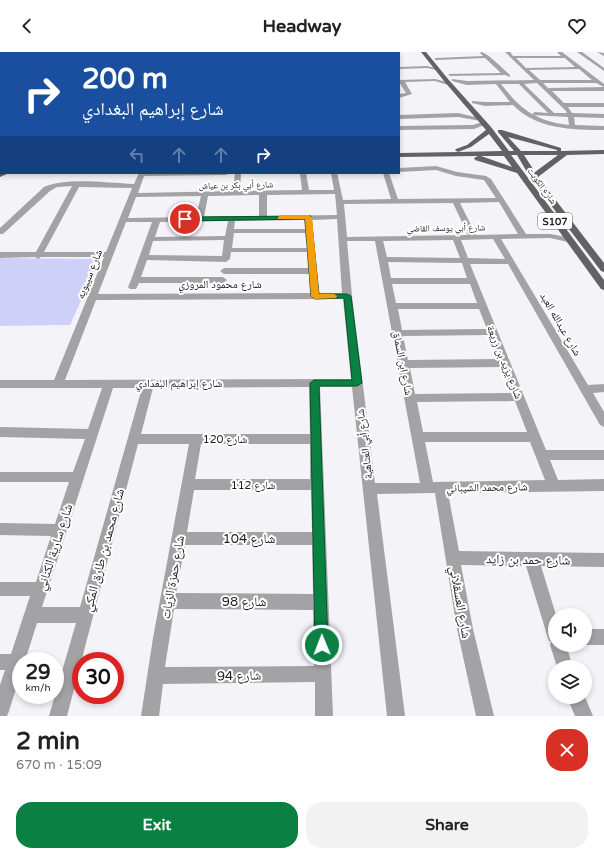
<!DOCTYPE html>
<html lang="en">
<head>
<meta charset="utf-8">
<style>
	:root { --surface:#fff; --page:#f2f2f2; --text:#222; --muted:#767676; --accent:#0b8043 }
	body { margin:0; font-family:"Varela Round","Noto Naskh Arabic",sans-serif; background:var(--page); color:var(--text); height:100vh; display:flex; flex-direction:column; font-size:15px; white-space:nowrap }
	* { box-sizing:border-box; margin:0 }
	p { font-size:13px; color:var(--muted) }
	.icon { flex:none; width:22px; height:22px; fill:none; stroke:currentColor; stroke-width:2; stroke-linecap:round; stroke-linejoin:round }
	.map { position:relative; height:664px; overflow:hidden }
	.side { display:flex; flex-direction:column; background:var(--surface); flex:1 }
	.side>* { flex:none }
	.banner { position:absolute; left:0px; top:0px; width:400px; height:122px; box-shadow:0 2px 6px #0003; background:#1a4fa0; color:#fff; overflow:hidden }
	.controls { position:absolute; left:548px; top:556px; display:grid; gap:8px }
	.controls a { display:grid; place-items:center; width:44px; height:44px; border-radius:50%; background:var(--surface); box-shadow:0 2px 6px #0003; font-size:20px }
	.speed { position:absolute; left:12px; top:600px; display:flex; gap:8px; font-size:20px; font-weight:700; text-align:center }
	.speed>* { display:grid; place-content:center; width:52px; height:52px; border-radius:50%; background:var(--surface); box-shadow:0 2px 6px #0003; line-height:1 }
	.speed small { font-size:10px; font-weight:400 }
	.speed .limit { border:6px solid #d22; background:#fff; color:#111 }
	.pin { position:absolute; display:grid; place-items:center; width:34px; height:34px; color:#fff; margin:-17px; border:2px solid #fff; border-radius:50%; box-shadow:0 1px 4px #0007 }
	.me { position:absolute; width:44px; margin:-22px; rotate:359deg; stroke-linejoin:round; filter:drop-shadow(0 0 3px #0008) }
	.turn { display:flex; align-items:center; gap:14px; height:84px; padding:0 16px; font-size:18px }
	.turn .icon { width:52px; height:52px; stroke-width:2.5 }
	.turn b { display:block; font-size:28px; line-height:34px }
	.lanes { display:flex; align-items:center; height:38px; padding:0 16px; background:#0003; justify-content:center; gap:20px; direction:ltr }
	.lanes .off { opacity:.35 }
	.round { display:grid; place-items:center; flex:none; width:42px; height:42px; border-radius:16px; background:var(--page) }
	.overview { display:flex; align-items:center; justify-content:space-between; height:68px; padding:0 16px }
	h1 { font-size:24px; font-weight:700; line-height:30px }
	.primary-button { display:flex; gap:8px; margin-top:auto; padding:8px 16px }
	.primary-button a { flex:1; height:46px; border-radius:16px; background:var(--accent); color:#fff; font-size:16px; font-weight:700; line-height:46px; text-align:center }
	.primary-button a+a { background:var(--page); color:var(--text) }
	header { display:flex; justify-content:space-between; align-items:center; height:52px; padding:0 16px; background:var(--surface); font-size:18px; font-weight:700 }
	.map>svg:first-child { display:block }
	.green { fill:#cfd0f7 }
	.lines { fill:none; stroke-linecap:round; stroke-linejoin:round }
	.minor { fill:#a3a3a5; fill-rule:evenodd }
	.major { fill:#626265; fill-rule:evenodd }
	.route { fill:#0b8043; stroke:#07532c }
	.slow { fill:#f59e0b }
	.labels { text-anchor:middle; stroke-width:4; stroke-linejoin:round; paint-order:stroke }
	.far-street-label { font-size:9px; fill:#1d1e1f; stroke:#fff }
	.shield { fill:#fff; stroke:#616262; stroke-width:1 }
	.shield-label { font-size:10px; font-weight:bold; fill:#1d1e1f }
	.street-label { font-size:11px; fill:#1d1e1f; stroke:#fff }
	.near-street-label { font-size:13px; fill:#1d1e1f; stroke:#fff }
</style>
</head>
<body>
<header><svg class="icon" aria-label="back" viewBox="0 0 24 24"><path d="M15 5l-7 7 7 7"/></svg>Headway<svg class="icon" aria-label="heart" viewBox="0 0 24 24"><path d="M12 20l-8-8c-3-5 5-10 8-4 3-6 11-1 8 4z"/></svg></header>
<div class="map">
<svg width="604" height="664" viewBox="0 0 604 664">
	<rect width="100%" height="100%" fill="#f3f3f8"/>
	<path class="green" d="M0,206L100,207L70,273L0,274Z"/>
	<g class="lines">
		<g class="minor">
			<path d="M343,0H347L348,1H344Z"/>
			<path d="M382,0H386L387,1H383Z"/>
			<path d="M481,0C488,1 503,17 510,23V25L505,23L450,24L448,22L501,21L485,6L436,8L434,7L436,6L483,4L480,1Z"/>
			<path d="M505,0H510L513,4H561L557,0H562L604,32V39H552L564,51H604V55H568L572,61L604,62V66L574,65L575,73L604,74V78C572,78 536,77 513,53L485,54L472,51V49L485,50H510L496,32L467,33L452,29V27L467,29L534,28ZM516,6H565L575,15L526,16ZM579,17L592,28H540L529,18ZM537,31L566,59L567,61H554L524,32ZM543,31H596L604,35L548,36ZM501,32H519L548,61L535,60L533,61V63L568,65L569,73C536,69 521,58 501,32Z"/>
			<path d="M577,0H582L604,16V19Z"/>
			<path d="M597,0L604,1V4Z"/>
			<path d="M427,14L439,17L437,18L427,16L399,17V15Z"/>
			<rect x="0" y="15" width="1" height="2"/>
			<path d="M435,27L451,31L448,33L435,29L405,30L412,42L399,46V42L406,41L399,30V28Z"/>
			<path d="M458,61L484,67L481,69L458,65L399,67V63Z"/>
			<rect x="0" y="63" width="1" height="4"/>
			<path d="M485,69L487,70V72L474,77L399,78V74L473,73Z"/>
			<path d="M436,114L457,120L486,124L491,127L526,182H550L571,186L572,188L568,190L550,186L501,187L588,333L604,332V340L593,341L604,360V375L600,373L508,212H470L546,398H604V408H550L558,428L604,427V439L448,441L459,499L604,501V515L541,514L556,563H555V593H566L573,615H557L550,593L551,589H549L547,583L526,514L461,513L473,577L494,664H476L457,577L435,441L377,442L405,664H387L352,335H320L333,664H315V630L163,632L159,664H141L153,586L189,392H138L67,664H49L76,571H37L25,609H21V621L9,659L7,664H0V633L5,618H0V602H11L30,544H0V530H36L51,484L0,483V471L55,472L69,430H0V420H73L85,387L0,385V375L88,377L102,336H0V328H54L104,205H41L38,207L35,205L0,206V200H36L72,134L57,135L50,139L3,182H0V176L44,135C66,125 109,131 134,132L139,121H229L226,123L144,124L138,141L233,139L235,121H241L240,139L302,138L300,121H306L309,138H334L331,121H337L343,148L391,147L383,121H389L398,147L496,146L484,128L456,124L436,118L399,120V116ZM79,135L132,136L106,200H44ZM335,142L337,163L267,164V143ZM259,143V164L204,165L208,144ZM201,144L196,165L128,166L136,145ZM499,150L518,182L476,183L460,151ZM453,151L468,183L347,185L344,152ZM337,167L342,241H319L312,168ZM304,168L305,177H234L235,169ZM228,169L225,184L155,185L160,170ZM126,170H152L131,228L128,235L130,237H136L139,231H223L227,228L223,225H141L147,208L226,210L230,207L231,200H307L308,216H224L220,219L224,222H309L310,241L98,242ZM234,181H305L307,196H232ZM493,187L505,207L468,206L461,188ZM224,188L222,204L149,203L153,189ZM453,188L460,206L387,205L383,189ZM347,189H375L420,431H375L352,244ZM388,210L462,211L467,226H391ZM392,232H470L477,251H396ZM343,247L351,327L65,328L96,248ZM398,257H479L487,277L402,278ZM489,283L499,307L408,308L403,284ZM502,315L512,341L415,342L410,316ZM309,335L310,382H141L153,336ZM113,336H142L80,555H42ZM515,349L527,380H423L417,350ZM425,390H530L545,428L433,430ZM201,392H310V427H195ZM194,438H311L312,480H187ZM185,493H312L313,542L176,541ZM174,557L313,558L314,614L165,615Z"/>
			<rect x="585" y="577" width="19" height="16"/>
			<path d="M567,645H585L593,664H575Z"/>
		</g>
		<g class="major">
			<path d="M421,0H426L448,27L491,75L509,99H514L498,80V78H502L561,96V99L604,98V102L567,103L538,125L604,211V220L601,219L531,127L517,103H511L604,228V238L601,237L517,121L475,108L474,106L478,104L399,105V101L458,100L455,98L456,97L467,93L486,78L444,29ZM489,82L502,99L458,100L471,95ZM508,85L557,98V99H521ZM524,103H558L535,120ZM478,104H504L512,115L481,104Z"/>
			<rect x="0" y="90" width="1" height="4"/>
			<path d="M0,120L1,121H9L0,125Z"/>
		</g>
	</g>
	<path class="route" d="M311,164L319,242H347L351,244L362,331L357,334H319L328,593L326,598L322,600L317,598L315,593L310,331L314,328H352L344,246L315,247L311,244L305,167L185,169L182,167L185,165Z"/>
	<path class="slow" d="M281,163H308L312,165L319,242H334L337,244L336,246L315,247L311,244L305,167H278V165Z"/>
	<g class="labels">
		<g class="far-street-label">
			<text transform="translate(236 133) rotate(-1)" y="3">شارع أبي بكر بن عياش</text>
			<text transform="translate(542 134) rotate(54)" y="3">شارع الكويت</text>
			<text transform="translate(446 176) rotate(-1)" y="3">شارع أبي يوسف القاضي</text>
		</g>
		<rect class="shield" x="538" y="161" width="34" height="16" rx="3"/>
		<g class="shield-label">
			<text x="555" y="173">S107</text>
		</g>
		<g class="street-label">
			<text transform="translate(89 222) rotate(-68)" y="4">شارع سيبويه</text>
			<text x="220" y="236">شارع محمود المروزي</text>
			<text transform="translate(561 272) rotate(60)" y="4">شارع عبدالله العبد</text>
			<text transform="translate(505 310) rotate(68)" y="4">شارع يزيد بن زريعة</text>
			<text transform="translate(403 311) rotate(79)" y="4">شارع ابن السماق</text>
			<text x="179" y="335">شارع إبراهيم البغدادي</text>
			<text x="225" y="391">شارع 120</text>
			<text transform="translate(364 392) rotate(-97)" y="4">شارع أبي العتاهية</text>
			<text x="253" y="437">شارع 112</text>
			<text transform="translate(487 435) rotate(-1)" y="4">شارع محمد الشيباني</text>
		</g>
		<g class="near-street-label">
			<text x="249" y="491">شارع 104</text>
			<text transform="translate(54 495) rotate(-72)" y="5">شارع سارية الكناني</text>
			<text transform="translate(103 498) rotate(-75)" y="5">شارع محمد بن طارق المكي</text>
			<text transform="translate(528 507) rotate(1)" y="5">شارع حمد بن زايد</text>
			<text transform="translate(172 525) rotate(-80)" y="5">شارع حمزة الزيات</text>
			<text x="244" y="554">شارع 98</text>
			<text transform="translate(461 550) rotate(80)" y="5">شارع العسقلاني</text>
			<text transform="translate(239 623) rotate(-1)" y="5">شارع 94</text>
		</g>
	</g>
</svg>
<div class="controls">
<a><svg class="icon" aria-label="sound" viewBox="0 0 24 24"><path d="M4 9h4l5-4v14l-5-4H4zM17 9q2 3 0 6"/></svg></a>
<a><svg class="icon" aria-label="layers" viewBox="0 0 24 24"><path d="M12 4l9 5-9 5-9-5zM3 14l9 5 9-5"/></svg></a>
</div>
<div class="speed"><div>29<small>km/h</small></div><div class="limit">30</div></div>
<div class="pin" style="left:185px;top:167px;background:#d93025"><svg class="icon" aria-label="arrive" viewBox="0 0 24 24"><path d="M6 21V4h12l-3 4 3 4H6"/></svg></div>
<svg class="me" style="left:322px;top:593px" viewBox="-20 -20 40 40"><circle r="17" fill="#0b8043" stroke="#fff" stroke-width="3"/><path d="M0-11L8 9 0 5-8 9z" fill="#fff"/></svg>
<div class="banner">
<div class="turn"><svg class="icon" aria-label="right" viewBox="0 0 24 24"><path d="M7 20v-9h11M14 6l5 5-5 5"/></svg><div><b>200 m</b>شارع إبراهيم البغدادي</div></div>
<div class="lanes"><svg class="icon off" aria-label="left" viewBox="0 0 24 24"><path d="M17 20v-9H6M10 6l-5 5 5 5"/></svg><svg class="icon off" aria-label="ahead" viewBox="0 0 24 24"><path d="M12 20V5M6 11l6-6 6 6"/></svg><svg class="icon off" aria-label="ahead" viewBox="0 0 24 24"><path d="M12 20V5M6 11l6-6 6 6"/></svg><svg class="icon" aria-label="right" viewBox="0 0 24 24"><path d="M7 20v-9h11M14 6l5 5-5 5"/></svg></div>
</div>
</div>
<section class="side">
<div class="overview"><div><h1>2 min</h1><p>670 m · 15:09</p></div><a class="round" style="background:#d93025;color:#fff"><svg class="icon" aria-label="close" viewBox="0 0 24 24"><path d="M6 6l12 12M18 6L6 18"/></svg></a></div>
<div class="primary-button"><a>Exit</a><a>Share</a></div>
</section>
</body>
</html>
